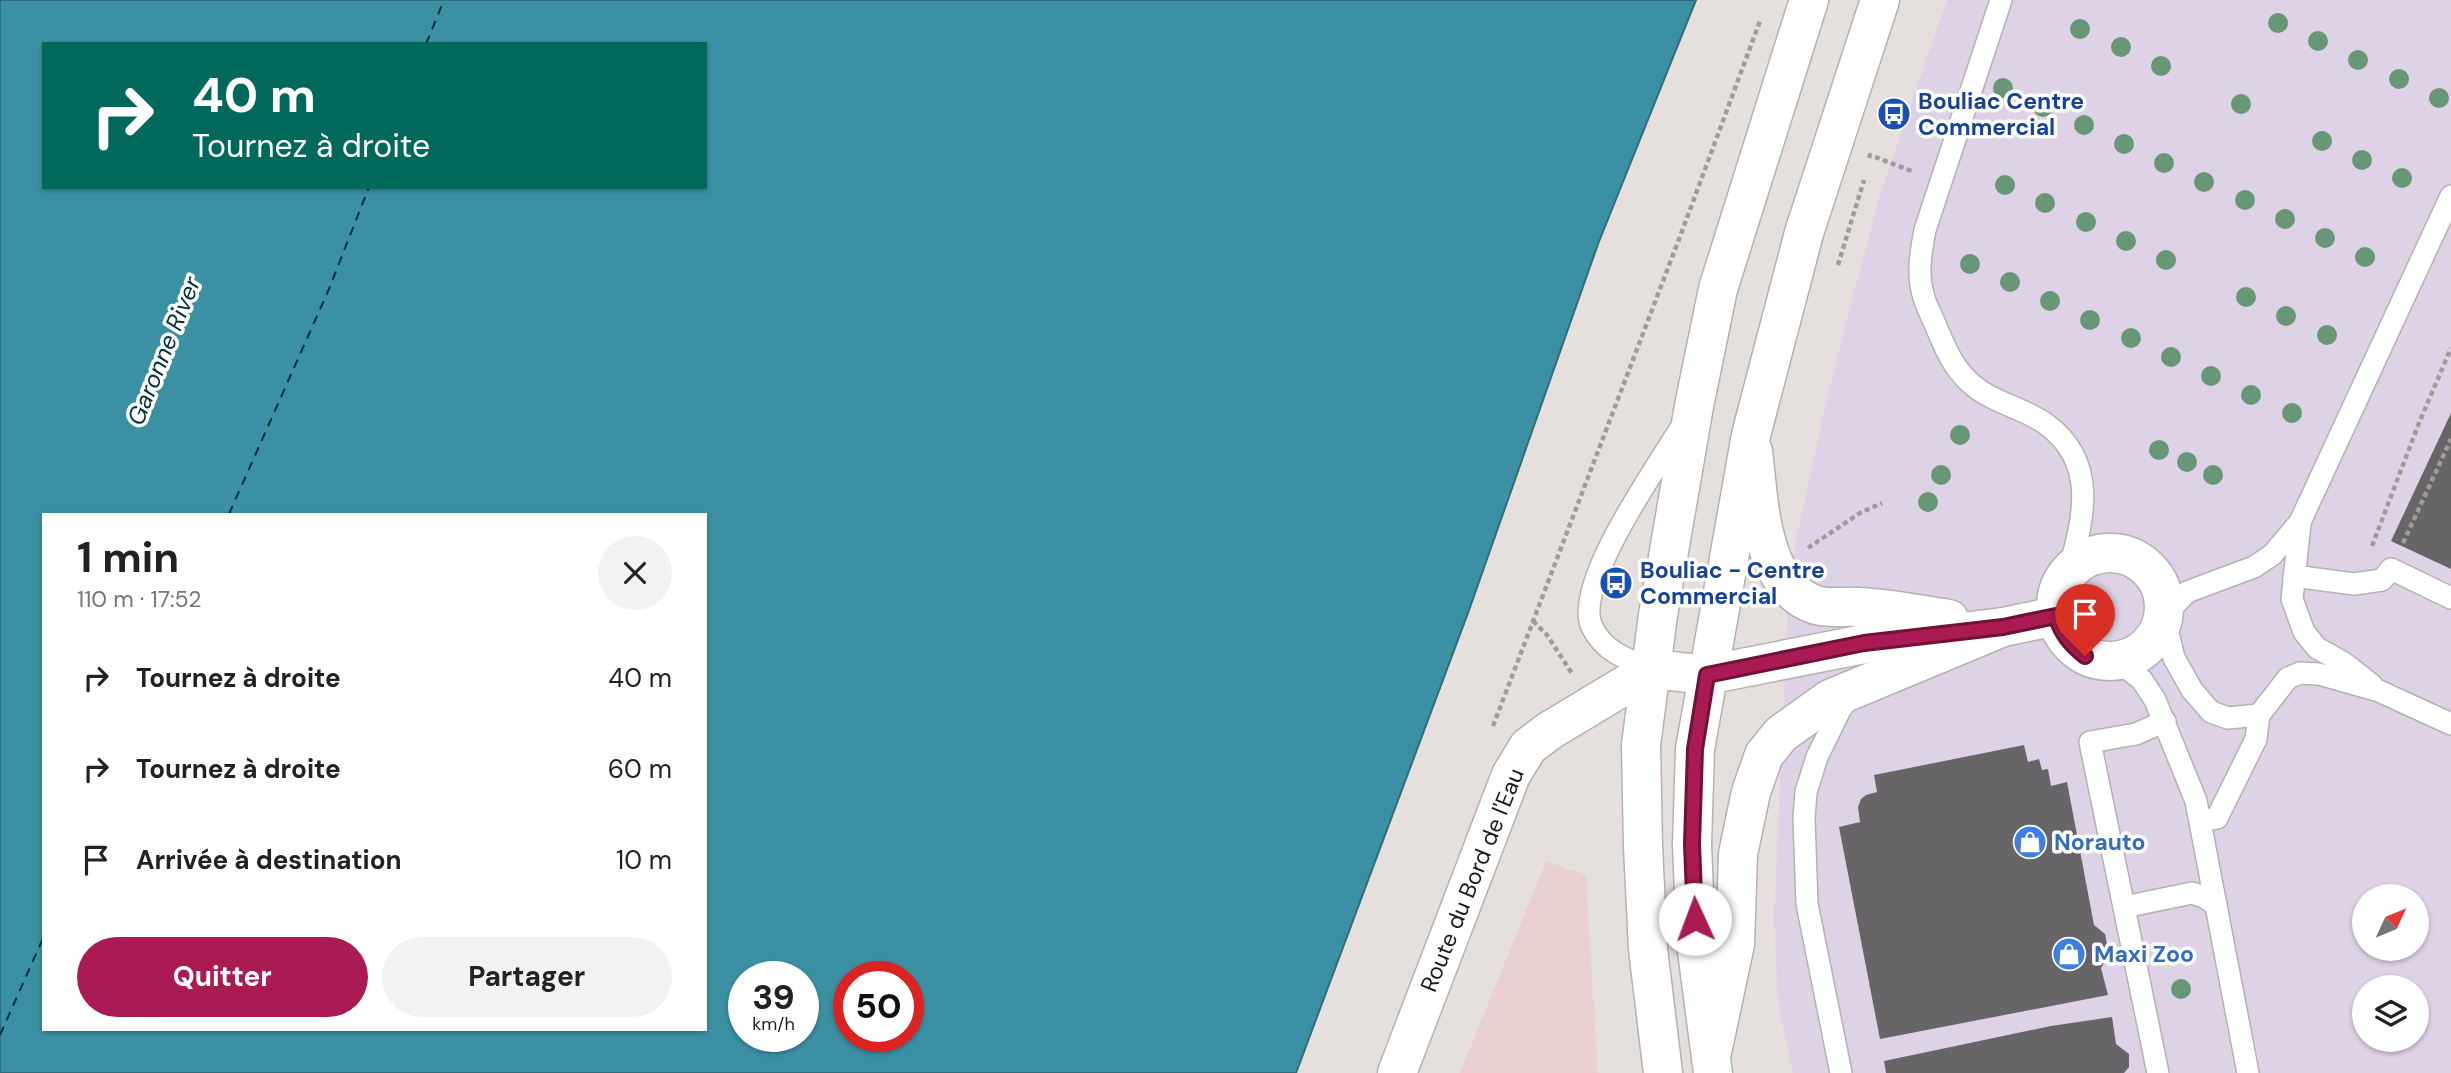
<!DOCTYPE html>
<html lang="fr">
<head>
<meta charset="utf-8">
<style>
	:root { --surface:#fff; --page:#f2f2f2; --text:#222; --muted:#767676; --accent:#ab1b53 }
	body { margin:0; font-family:"DM Sans",sans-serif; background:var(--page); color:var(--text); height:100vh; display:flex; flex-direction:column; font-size:26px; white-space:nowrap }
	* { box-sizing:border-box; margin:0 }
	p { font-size:23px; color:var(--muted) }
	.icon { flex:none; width:38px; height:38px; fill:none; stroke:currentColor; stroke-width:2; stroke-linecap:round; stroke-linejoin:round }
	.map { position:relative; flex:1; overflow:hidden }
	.details { position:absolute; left:42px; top:513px; width:665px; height:518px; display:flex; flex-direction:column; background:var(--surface); border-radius:0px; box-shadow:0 2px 5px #0004 }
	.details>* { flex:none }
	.banner { position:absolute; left:42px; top:42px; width:665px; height:147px; border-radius:0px; box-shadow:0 2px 5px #0004; background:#00695c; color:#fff; overflow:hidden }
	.needle { width:46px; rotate:46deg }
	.buttons { position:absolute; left:2352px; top:884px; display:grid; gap:14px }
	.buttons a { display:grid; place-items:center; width:77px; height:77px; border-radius:50%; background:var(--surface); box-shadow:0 2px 5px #0004; font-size:35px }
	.speed { position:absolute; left:728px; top:961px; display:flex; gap:14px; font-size:35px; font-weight:700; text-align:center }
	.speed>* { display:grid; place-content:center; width:91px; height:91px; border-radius:50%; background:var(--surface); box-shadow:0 2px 5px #0004; line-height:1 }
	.speed small { font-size:18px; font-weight:400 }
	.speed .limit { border:10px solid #d22; background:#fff; color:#111 }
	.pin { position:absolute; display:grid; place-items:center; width:60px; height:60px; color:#fff; margin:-72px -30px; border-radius:50% 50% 50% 0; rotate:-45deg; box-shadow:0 0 7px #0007 }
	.pin .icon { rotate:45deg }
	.me { position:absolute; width:77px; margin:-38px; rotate:358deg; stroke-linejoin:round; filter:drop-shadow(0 0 5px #0008) }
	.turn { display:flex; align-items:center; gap:24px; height:147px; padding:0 35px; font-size:32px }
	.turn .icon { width:91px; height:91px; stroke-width:2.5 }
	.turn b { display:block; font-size:49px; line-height:60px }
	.round { display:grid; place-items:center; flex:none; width:74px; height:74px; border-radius:37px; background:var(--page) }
	.head { display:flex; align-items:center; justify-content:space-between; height:119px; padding:0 35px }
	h1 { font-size:42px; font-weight:700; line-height:52px }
	.action { display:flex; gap:14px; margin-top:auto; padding:14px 35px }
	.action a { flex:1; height:80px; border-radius:42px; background:var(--accent); color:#fff; font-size:28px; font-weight:700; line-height:80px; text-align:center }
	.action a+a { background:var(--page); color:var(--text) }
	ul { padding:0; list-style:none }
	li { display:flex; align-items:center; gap:21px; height:91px; padding:0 35px }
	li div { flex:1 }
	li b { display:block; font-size:26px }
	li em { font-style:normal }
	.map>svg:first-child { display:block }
	.commercial { fill:#ded2e6; fill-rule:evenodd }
	.industrial { fill:#ebd0d0 }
	.water { fill:#3c90a4; stroke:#326d7a; stroke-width:2; fill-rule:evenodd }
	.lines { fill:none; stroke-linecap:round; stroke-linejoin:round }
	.ferry { stroke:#063039; stroke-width:2; stroke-dasharray:9 7; stroke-linecap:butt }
	.building { fill:#686568 }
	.service-casing { stroke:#b6b1af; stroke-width:24 }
	.minor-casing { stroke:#b6b1af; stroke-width:41 }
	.tertiary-casing { stroke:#b6b1af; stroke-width:41 }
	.secondary-casing { stroke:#b6b1af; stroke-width:41 }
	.path { stroke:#a09c9a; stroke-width:4.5; stroke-dasharray:5 3.5; stroke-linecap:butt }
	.service { stroke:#fff; stroke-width:21 }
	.minor { stroke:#fff; stroke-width:38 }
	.tertiary { stroke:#fff; stroke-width:38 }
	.secondary { stroke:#fff; stroke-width:38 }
	.tree { fill:#679777 }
	.route-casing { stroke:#6f1236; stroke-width:18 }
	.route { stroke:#ab1b53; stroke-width:12 }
	.labels { text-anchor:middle; stroke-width:7; stroke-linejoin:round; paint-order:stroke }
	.transit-label { font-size:23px; font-weight:bold; fill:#164399; stroke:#fff; text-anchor:start }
	.shop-label { font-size:23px; font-weight:bold; fill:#366cbe; stroke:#fff; text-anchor:start }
	.street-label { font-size:23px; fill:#1c1a19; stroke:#fff }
	.water-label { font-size:24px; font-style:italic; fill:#063039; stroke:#fff }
</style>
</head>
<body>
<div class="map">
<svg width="2451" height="1073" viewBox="0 0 2451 1073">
	<rect width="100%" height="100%" fill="#e5e0dd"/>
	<path class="commercial" d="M1947,0H2451V1073H1793L1778,1002L1774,920L1788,596L1794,550L1828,394L1879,197ZM2364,896H2417V948H2364ZM2364,987H2417V1040H2364Z"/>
	<path class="industrial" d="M1546,861L1586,875L1598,1073H1460Z"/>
	<path class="water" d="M0,0H1696L1598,244L1468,613L1296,1073H0ZM44,44H705V187H44ZM44,514H705V1029H44ZM744,976H803V1036H744ZM849,976H908V1036H849Z"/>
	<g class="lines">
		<g class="ferry">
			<path d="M426,44L444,0"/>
			<path d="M229,514L329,289L369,187"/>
			<path d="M0,1035L44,936"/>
		</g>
	</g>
	<g class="building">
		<path d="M2451,413V569L2391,541Z"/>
		<path d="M2024,745L2028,762L2039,759L2042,770L2048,769L2051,786L2067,782L2094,925L2105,934L2109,955L2101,968L2108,995L1880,1039L1839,827L1860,822L1858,807L1861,799L1866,795L1877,792L1874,775Z"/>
		<path d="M2112,1017L2116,1044L2129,1054V1067L2124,1073H1886L1884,1061L2051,1026Z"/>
	</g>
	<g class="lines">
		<defs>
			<g id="service">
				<path d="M2001,0L1925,230C1921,251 1917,273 1923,294C1925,304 1931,314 1935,324C1946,350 1954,372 1979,390C1999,404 2025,409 2046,424C2098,462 2084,517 2069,571"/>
				<path d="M2451,196L2300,522L2272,555L2254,567L2187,592L2164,616L2174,658L2192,690L2211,712L2228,718L2259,715L2288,678L2300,673L2319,674L2379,691L2451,724"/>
				<path d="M2300,523L2292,599L2304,632L2317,648L2344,663L2372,685"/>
				<path d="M2294,576L2354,584L2382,580L2391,569L2451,598"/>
				<path d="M2118,661L2142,680L2155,700L2196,801L2248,1073"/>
				<path d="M1652,669C1628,660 1604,652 1592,627C1572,586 1659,464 1682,426"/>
				<path d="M2200,821L2217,818L2256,739L2259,715"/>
				<path d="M2124,907L2192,893L2204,897L2216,905"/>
				<path d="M1841,1073L1807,904L1804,818L1806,792L1817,757L1841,708L1850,697"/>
				<path d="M2158,1073L2090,742L2136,734L2165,721"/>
			</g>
			<g id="minor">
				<path d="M1753,451C1759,500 1760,587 1816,605C1829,609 1845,606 1859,607C1889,608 1919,615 1949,619"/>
				<circle cx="2110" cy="607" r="54"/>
				<path d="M1652,669L1707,675L1864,644L2003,627L2056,616"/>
				<path d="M1712,1052L1735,944L1738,854L1751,792L1764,755L1781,734L1830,699L2003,627"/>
			</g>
			<path id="tertiary" d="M1397,1073L1511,775L1528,747L1549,731L1652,669"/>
			<g id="secondary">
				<path d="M1663,1073L1648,949L1643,846L1641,745L1658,615L1694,406L1718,289L1809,0"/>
				<path d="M1713,1073L1696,943L1692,844L1695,749L1751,435L1804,233L1880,0"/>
			</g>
		</defs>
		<use href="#service" class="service-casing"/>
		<use href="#minor" class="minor-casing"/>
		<use href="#tertiary" class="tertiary-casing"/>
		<use href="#secondary" class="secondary-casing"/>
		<g class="path">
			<path d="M1869,158L1870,155L1914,172"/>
			<path d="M1838,265L1864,180"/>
			<path d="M2403,543L2451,439"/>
			<path d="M2372,546L2419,423L2451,348"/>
			<path d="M1808,548L1860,513L1882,503"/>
			<path d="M1533,621L1547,635L1573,675"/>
			<path d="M1493,726L1681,234L1760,21"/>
		</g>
		<use href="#service" class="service"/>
		<use href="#minor" class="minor"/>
		<use href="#tertiary" class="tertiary"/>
		<use href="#secondary" class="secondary"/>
	</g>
	<g class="tree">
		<circle cx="2278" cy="23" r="10"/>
		<circle cx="2080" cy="29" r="10"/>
		<circle cx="2318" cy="41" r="10"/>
		<circle cx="2121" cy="47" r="10"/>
		<circle cx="2358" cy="60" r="10"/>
		<circle cx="2161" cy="66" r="10"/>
		<circle cx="2399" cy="79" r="10"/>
		<circle cx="2003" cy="88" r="10"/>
		<circle cx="2439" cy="98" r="10"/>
		<circle cx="2241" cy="104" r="10"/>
		<circle cx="2043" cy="107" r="10"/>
		<circle cx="2084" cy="125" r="10"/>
		<circle cx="2322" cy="141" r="10"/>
		<circle cx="2124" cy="144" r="10"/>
		<circle cx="2362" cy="160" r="10"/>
		<circle cx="2164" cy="163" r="10"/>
		<circle cx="2402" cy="178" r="10"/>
		<circle cx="2204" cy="182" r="10"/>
		<circle cx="2005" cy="185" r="10"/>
		<circle cx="2245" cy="200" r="10"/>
		<circle cx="2045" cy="203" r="10"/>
		<circle cx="2285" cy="219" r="10"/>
		<circle cx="2086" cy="222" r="10"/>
		<circle cx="2325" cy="238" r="10"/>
		<circle cx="2126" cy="241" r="10"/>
		<circle cx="2365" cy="257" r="10"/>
		<circle cx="2166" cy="260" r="10"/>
		<circle cx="1970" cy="264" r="10"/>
		<circle cx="2010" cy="282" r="10"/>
		<circle cx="2246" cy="297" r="10"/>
		<circle cx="2050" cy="301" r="10"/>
		<circle cx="2286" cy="316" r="10"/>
		<circle cx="2090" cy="320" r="10"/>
		<circle cx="2327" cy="335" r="10"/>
		<circle cx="2131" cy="338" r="10"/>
		<circle cx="2171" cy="357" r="10"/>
		<circle cx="2211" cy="376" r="10"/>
		<circle cx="2251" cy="395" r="10"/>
		<circle cx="2292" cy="413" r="10"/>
		<circle cx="1960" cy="435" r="10"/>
		<circle cx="2159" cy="450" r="10"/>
		<circle cx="2187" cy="462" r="10"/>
		<circle cx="1941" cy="475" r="10"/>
		<circle cx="2213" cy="475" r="10"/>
		<circle cx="1928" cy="502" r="10"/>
		<circle cx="2181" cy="989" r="10"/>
	</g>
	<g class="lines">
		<defs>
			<path id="route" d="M1695,919L1692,844L1695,749L1707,675L1864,643L2003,627L2056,616C2062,634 2070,644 2085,656"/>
		</defs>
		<use href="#route" class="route-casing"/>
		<use href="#route" class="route"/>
	</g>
	<defs>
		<symbol id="bus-disc" viewBox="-11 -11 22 22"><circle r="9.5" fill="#1a4fb4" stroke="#fff"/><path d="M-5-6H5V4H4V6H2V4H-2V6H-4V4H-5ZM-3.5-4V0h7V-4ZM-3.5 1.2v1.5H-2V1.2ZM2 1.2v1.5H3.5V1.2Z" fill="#fff"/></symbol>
		<symbol id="shop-disc" viewBox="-11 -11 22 22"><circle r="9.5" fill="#3f7fe0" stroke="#fff"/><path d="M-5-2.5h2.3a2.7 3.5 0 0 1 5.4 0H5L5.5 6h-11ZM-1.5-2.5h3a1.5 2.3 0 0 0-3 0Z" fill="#fff"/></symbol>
	</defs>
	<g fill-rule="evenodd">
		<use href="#bus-disc" x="1875" y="95" width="38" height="38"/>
		<use href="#bus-disc" x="1597" y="564" width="38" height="38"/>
		<use href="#shop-disc" x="2011" y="823" width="38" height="38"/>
		<use href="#shop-disc" x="2050" y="935" width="38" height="38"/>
	</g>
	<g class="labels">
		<g class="transit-label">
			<text x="1918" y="109">Bouliac Centre<tspan x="1918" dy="26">Commercial</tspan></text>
			<text x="1640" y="578">Bouliac - Centre<tspan x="1640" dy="26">Commercial</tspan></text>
		</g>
		<g class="shop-label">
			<text x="2054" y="850">Norauto</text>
			<text x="2094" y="962">Maxi Zoo</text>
		</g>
		<g class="street-label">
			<text transform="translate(1472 880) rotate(-68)" y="8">Route du Bord de l'Eau</text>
		</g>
		<g class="water-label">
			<text transform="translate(164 351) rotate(-68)" y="8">Garonne River</text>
		</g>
	</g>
</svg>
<div class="buttons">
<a><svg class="needle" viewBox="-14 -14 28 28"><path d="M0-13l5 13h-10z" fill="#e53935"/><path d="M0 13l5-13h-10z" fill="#767676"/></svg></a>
<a><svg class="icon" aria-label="layers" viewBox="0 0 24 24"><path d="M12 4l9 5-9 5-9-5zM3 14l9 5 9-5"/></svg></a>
</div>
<div class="speed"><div>39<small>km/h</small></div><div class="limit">50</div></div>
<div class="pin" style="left:2085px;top:656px;background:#d93025"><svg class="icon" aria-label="arrive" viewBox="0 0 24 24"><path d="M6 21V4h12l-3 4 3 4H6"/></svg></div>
<svg class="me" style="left:1695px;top:919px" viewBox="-20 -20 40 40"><circle r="19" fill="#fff"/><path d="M0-13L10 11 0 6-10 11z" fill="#ab1b53"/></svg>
<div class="banner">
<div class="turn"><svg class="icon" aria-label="right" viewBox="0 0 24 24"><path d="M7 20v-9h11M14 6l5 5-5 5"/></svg><div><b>40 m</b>Tournez à droite</div></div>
</div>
<section class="details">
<div class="head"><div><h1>1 min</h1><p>110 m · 17:52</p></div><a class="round"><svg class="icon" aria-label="close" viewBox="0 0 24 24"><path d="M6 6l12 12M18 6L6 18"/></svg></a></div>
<ul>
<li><svg class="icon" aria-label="right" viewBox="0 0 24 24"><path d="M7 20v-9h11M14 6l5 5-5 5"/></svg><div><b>Tournez à droite</b></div><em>40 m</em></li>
<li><svg class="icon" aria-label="right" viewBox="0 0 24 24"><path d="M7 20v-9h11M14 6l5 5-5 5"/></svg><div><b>Tournez à droite</b></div><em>60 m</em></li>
<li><svg class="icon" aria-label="arrive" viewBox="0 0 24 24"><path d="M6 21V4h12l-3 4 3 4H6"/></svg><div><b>Arrivée à destination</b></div><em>10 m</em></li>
</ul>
<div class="action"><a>Quitter</a><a>Partager</a></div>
</section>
</div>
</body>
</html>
